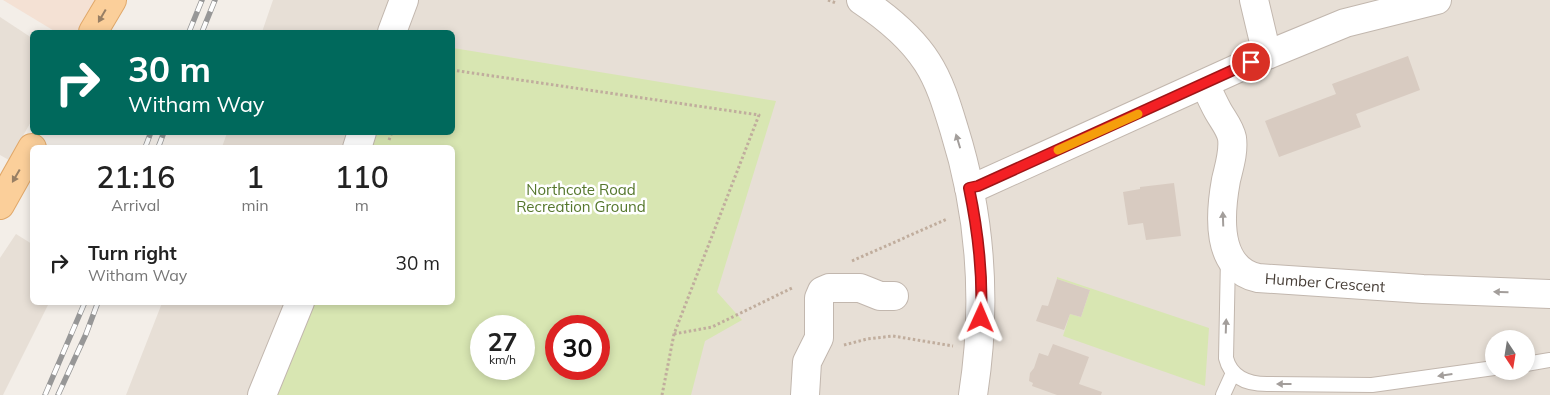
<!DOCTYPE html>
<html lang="en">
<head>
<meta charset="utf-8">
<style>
	:root { --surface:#fff; --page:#f2f2f2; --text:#222; --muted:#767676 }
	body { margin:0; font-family:Mulish,sans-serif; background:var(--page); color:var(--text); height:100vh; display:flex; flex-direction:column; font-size:19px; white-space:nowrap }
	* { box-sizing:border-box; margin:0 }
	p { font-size:16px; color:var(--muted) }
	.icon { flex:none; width:28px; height:28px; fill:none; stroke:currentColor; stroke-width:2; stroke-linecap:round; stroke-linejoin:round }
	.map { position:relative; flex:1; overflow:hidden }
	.side { position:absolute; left:30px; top:145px; width:425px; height:160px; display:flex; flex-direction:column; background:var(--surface); border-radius:8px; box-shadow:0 2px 8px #0003 }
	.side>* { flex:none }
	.hud { position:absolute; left:30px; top:30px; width:425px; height:105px; border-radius:8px; box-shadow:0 2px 8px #0003; background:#00695c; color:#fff; overflow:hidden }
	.needle { width:32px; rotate:168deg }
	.tools { position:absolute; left:1485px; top:330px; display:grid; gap:10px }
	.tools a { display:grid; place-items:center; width:50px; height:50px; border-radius:50%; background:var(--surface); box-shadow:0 2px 8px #0003; font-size:25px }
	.speed { position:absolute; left:470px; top:315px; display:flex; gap:10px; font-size:25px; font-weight:700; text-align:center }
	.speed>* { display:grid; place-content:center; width:65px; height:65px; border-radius:50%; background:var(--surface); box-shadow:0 2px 8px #0003; line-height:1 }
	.speed small { font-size:12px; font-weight:400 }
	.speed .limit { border:8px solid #d22; background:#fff; color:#111 }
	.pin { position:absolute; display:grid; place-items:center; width:42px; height:42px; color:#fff; margin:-21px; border:2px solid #fff; border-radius:50%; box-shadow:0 1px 5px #0007 }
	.me { position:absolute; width:55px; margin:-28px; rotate:1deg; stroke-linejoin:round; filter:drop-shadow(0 0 4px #0008) }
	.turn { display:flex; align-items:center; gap:18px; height:105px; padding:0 15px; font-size:22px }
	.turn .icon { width:65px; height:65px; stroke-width:2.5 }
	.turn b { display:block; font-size:35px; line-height:42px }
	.eta { display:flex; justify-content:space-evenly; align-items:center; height:85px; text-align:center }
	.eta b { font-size:30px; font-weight:600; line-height:35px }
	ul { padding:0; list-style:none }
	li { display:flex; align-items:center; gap:15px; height:65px; padding:0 15px }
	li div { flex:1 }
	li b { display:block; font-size:19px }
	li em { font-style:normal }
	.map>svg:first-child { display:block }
	.residential { fill:#e7dfd6; fill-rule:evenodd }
	.commercial { fill:#f4e1d4 }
	.green { fill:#d8e6b2; fill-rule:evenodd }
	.building { fill:#d8cbc1 }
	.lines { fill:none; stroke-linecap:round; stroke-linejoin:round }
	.lane-casing { stroke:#c2b7ae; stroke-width:16 }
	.street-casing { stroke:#c2b7ae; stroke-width:30 }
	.primary-casing { stroke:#e0a86a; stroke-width:30 }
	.path { stroke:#c0ad9d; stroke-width:3; stroke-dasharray:2.5 2.5; stroke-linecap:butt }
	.lane { stroke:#fff; stroke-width:14 }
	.street { stroke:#fff; stroke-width:28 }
	.primary { stroke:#fbcf9a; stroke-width:28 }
	.rail-casing { stroke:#979797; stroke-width:5.5 }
	.rail { stroke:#fff; stroke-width:4; stroke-dasharray:11; stroke-linecap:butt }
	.oneway { fill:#987f64 }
	.oneway2 { fill:#a39e9b }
	.route-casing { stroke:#9e1517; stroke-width:12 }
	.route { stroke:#f32024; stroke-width:9 }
	.slow { stroke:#f59e0b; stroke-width:9 }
	.labels { text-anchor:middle; stroke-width:5; stroke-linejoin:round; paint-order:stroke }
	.park-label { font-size:15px; fill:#55772c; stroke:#fff }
	.street-label { font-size:15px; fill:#473e37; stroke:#fff }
</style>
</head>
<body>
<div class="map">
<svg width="1550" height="395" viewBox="0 0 1550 395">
	<rect width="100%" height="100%" fill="#f3eee8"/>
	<g class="residential">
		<path d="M273,0H1550V395H126L162,303L452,302V148L222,147L227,133L452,132V32H262ZM481,326H524V369H481ZM556,326H599V369H556ZM1494,339H1526V371H1494Z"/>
		<path d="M0,17L32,38V120L9,160L0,155Z"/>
		<path d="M16,234L32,244V302L49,303L3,395H0V258Z"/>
	</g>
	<path class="commercial" d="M3,0H101L82,32H56Z"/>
	<g class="green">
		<path d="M453,48L776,101L717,292L742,320L705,341L691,395H260L299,303L452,302V148L365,147L372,133L452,132ZM481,326H524V369H481ZM556,326H599V369H556Z"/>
		<path d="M1057,277L1209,328L1205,386L1063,336L1070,314L1081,317L1090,290L1057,279Z"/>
	</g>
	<g class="building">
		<path d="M1408,56L1420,90L1356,114L1361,127L1279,157L1265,121L1336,94L1332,84Z"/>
		<path d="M1174,183L1181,236L1146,240L1143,223L1128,225L1123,192L1140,189V187Z"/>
		<path d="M1057,279L1090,290L1081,317L1070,314L1064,330L1036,321L1042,305L1048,306Z"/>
		<path d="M1053,344L1089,357L1079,384L1102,392L1101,395H1057L1032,386L1033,383L1029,381L1030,373L1034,368L1039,353L1048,356Z"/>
	</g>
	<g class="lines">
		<defs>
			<g id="lane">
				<path d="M1228,258L1226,358C1231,378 1248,384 1267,384L1372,385L1494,368"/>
				<path d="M1526,364L1550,360"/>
				<path d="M1223,395L1233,373"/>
			</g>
			<g id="street">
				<path d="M861,0C885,16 911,37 927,62C940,82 947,106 954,129C981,215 987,305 973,395"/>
				<path d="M1254,0L1267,55"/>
				<path d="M392,32L404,0"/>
				<path d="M1205,84C1209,93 1213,102 1218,111C1223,120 1230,128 1232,138C1234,152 1229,167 1226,180C1220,213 1215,269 1258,278L1423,289L1550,294"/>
				<path d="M357,148L362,132"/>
				<path d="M969,188L978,186L1267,55L1345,23L1437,0"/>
				<path d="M262,395L300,302"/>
				<path d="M805,395L807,362L819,338V298L822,291L829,288H860L880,296H894"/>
			</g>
			<g id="primary">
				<path d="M93,32L112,0"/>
				<path d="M0,205L32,148"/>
			</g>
		</defs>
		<use href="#lane" class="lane-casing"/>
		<use href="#street" class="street-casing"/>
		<use href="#primary" class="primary-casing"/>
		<g class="path">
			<path d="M828,0L836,3"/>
			<path d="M452,70L759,115L674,334L662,395"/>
			<path d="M389,140L392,132"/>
			<path d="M852,261L947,219"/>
			<path d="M674,334L712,327L794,287"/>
			<path d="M844,345L867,339L893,336L953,346"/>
		</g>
		<use href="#lane" class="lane"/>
		<use href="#street" class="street"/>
		<use href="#primary" class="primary"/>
		<defs>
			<g id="rail">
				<path d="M189,32L202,0"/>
				<path d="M202,32L215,0"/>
				<path d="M145,148L151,132"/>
				<path d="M158,148L164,132"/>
				<path d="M45,395L85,302"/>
				<path d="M58,395L86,334L98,302"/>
			</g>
		</defs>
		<use href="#rail" class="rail-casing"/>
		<use href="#rail" class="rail"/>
	</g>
	<defs><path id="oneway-solid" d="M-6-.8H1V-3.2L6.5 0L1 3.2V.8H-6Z" transform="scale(1.25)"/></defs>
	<g class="oneway">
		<use href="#oneway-solid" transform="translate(102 16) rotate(120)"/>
		<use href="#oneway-solid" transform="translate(16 176) rotate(120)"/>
	</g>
	<g class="oneway2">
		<use href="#oneway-solid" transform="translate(958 141) rotate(-107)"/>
		<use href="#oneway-solid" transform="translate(1223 219) rotate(-92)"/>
		<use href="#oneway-solid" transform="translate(1501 292) rotate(-178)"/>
		<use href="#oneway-solid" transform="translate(1226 326) rotate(-88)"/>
		<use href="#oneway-solid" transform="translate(1445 375) rotate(172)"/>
		<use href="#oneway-solid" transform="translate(1284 384) rotate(-180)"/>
	</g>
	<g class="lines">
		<defs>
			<path id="route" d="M981,318C983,275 978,231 969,188L978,186L1251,62"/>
		</defs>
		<use href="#route" class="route-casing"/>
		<use href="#route" class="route"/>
		<path class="slow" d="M1058,150L1138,114"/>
	</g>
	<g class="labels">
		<g class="park-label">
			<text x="581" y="195">Northcote Road<tspan x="581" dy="17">Recreation Ground</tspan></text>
		</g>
		<g class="street-label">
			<text transform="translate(1325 283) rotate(4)" y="5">Humber Crescent</text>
		</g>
	</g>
</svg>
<div class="tools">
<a><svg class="needle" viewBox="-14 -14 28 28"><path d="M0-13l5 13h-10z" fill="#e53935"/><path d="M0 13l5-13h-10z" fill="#767676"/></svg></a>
</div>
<div class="speed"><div>27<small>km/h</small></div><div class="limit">30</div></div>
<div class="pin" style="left:1251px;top:62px;background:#d93025"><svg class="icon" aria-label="arrive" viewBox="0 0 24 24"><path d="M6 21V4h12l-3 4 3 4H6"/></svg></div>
<svg class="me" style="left:981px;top:318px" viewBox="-20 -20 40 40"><path d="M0-17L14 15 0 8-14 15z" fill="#f32024" stroke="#fff" stroke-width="4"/></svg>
<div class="hud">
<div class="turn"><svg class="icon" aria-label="right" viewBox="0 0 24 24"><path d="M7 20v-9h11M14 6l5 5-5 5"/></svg><div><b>30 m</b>Witham Way</div></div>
</div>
<section class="side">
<div class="eta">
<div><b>21:16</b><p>Arrival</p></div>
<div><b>1</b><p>min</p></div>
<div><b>110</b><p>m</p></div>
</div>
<ul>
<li><svg class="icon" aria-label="right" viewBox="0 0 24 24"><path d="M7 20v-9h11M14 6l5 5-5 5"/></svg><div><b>Turn right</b><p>Witham Way</p></div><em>30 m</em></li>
</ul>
</section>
</div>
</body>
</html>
